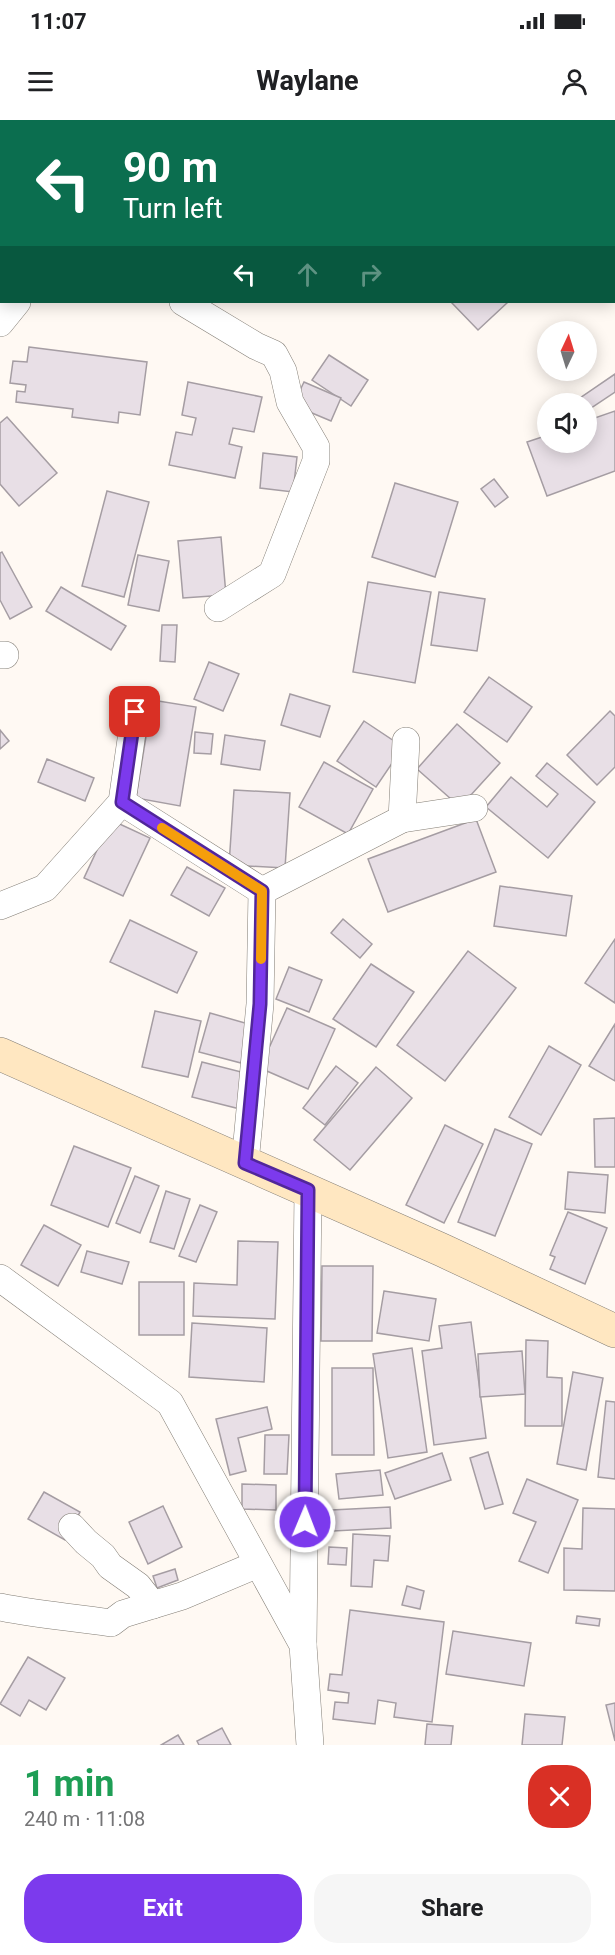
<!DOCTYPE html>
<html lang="en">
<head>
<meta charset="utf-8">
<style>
	:root { --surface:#fff; --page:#f6f6f6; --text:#202124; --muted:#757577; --accent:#7c3aed }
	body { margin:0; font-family:Roboto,sans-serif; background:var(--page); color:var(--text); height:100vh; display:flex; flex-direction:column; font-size:22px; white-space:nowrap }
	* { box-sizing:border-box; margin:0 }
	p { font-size:20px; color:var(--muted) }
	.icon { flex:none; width:33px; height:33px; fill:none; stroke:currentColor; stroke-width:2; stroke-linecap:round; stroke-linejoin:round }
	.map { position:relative; height:1625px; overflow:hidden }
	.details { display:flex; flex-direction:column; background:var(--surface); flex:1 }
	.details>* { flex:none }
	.guide { position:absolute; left:0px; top:0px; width:615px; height:183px; box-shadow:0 3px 15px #0003; background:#0b6e4f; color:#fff; overflow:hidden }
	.needle { width:39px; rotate:4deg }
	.tools { position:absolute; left:537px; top:201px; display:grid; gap:12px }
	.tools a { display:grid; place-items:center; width:60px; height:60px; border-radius:50%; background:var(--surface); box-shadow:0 3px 15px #0003; font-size:30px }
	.pin { position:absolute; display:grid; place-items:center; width:51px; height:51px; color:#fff; margin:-26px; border-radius:12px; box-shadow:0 3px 9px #0006 }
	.me { position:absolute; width:66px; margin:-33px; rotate:1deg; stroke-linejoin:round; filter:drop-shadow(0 0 4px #0008) }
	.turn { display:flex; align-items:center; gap:21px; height:126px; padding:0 24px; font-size:27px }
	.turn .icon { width:78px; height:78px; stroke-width:2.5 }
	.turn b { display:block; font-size:42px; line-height:51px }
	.lanes { display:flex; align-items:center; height:57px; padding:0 24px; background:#0003; justify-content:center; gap:30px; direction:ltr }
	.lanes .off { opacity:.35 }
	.round { display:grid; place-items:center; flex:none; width:63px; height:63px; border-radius:24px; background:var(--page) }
	.head { display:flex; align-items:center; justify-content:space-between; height:102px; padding:0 24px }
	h1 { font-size:36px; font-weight:700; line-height:45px; color:#1e9e55 }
	.action { display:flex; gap:12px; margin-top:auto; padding:12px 24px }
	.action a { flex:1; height:69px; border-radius:24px; background:var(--accent); color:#fff; font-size:24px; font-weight:700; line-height:69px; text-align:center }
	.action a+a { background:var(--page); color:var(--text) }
	.status { display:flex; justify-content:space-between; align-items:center; height:42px; padding:0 30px; background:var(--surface); direction:ltr }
	.status svg { height:16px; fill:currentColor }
	header { display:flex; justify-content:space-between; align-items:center; height:78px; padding:0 24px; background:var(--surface); font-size:27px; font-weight:700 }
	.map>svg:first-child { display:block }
	.building { fill:#e8dfe6; stroke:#a59da3; stroke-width:1.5 }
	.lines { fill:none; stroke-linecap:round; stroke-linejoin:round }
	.minor-casing { stroke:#837e76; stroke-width:28 }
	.secondary-casing { stroke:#837e76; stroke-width:34 }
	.minor { stroke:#fff; stroke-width:27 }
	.secondary { stroke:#ffe7c1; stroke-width:33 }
	.route-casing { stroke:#51269a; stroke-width:15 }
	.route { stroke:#7c3aed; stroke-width:10 }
	.slow { stroke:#f59e0b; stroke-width:10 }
</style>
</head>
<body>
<div class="status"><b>11:07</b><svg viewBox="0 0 49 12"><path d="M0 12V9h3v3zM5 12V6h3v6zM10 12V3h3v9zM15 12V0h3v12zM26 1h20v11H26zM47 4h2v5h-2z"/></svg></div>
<header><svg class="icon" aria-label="menu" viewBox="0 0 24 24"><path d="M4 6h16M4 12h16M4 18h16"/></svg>Waylane<svg class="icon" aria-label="person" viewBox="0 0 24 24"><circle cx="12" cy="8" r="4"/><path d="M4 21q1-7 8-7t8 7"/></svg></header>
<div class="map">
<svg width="615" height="1625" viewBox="0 0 615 1625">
	<rect width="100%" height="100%" fill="#fff9f3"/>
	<g class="building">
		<path d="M0,0H18L17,2H2L0,49Z"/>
		<path d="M32,0H64L63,2H32Z"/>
		<path d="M111,0H157L160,2H111Z"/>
		<path d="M586,0H615V86H614V2H587Z"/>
		<path d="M1,106L2,174L0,176V107Z"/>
		<path d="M451,182H508L478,210Z"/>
		<path d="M29,227L147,242L140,295L119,292L118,303L72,297L73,289L16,282L17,271L25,272L26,265L10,263L13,241L27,242Z"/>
		<path d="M329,235L368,260L351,286L312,260Z"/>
		<path d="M615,254V272L588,290L586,284H584L580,278Z"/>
		<path d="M188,262L262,277L254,312L233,308L229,324L242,327L235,358L169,345L176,312L192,315L196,298L182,295Z"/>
		<path d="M304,262L341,278L331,301L293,285Z"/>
		<path d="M615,291V351L547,376L527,322L548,315V322H586V301Z"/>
		<path d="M7,297L57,353L19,386L0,364V303Z"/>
		<path d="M263,333L297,337L293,372L260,368Z"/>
		<path d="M494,359L508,377L495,387L481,369Z"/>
		<path d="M395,363L458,382L435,457L372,437Z"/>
		<path d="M107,371L149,382L124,477L82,466Z"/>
		<path d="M221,417L226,475L183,478L178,421Z"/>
		<path d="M2,432L32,487L10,499L0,480V433Z"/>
		<path d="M138,435L169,441L159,491L128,485Z"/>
		<path d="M368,462L431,472L415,563L353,552Z"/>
		<path d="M61,467L126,506L111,530L46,491Z"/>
		<path d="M439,472L485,479L477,531L431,525Z"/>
		<path d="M162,505H177L175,542L160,541Z"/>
		<path d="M209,542L239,554L223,591L194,579Z"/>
		<path d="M489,557L532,587L507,622L464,592Z"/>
		<path d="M290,574L330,586L320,617L281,605Z"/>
		<path d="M152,580L196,587L180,686L136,678Z"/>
		<path d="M610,591L615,596V647L597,665L567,635Z"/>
		<path d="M364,601L403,627L376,667L337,641Z"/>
		<path d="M457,604L500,643L460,687L417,649Z"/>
		<path d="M0,610L9,621L0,629Z"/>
		<path d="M195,612L213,614L211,634L194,633Z"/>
		<path d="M225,615L265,621L260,650L221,644Z"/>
		<path d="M47,639L94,658L85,681L38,662Z"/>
		<path d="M324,642L373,669L348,714L299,687Z"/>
		<path d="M547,643L595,682L548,738L486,687L511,657L547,687L558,674L536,656Z"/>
		<path d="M234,670L290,673L285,748L229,745Z"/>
		<path d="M476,699L496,752L388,792L368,739Z"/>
		<path d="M111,700L150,718L123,776L84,758Z"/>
		<path d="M187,747L225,768L209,796L171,775Z"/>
		<path d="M500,766L572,776L566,816L494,806Z"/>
		<path d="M343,799L372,824L360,838L331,813Z"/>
		<path d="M130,800L197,832L177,873L110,842Z"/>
		<path d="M615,819V883L585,863Z"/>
		<path d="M468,831L516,868L445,961L397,925Z"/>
		<path d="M371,844L414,872L376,927L333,899Z"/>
		<path d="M289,847L322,860L309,892L276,879Z"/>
		<path d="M287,888L335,909L308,969L260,948Z"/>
		<path d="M155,891L201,901L188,957L142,947Z"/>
		<path d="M210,893L252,905L241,943L199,932Z"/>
		<path d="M615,904V961L589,946Z"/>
		<path d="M549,926L581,945L541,1015L509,997Z"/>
		<path d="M202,942L253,955L244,990L192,977Z"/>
		<path d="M336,946L358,963L325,1005L303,988Z"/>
		<path d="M376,947L412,978L350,1050L314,1020Z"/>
		<path d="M615,998V1047H595L594,999Z"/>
		<path d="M445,1005L483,1024L444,1103L406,1085Z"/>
		<path d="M495,1009L532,1024L495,1116L458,1102Z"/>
		<path d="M74,1026L131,1048L108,1107L51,1085Z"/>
		<path d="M568,1052L608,1055L605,1093L565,1089Z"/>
		<path d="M135,1056L159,1066L140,1113L116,1103Z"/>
		<path d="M166,1071L190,1079L174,1129L150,1122Z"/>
		<path d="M200,1085L217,1092L196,1142L179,1136Z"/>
		<path d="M568,1092L607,1108L585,1164L550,1149L555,1137L550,1135Z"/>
		<path d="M44,1105L81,1125L58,1166L21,1145Z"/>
		<path d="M238,1121L278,1122L275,1199L193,1196L194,1163L237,1165Z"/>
		<path d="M87,1131L129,1142L122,1164L81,1152Z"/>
		<path d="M322,1146H373L372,1221H321Z"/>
		<rect x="139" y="1162" width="45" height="53"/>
		<path d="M384,1171L436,1179L429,1221L377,1213Z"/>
		<path d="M471,1202L486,1318L434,1325L422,1231L442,1228L439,1206Z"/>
		<path d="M192,1203L267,1208L264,1262L189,1257Z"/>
		<path d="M526,1220L548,1221L547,1257L562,1258V1306H525Z"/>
		<path d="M412,1228L427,1332L388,1338L373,1234Z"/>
		<path d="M522,1231L525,1274L480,1277L478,1234Z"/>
		<path d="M332,1248H373L374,1335H332Z"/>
		<path d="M573,1252L603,1258L586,1350L557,1344Z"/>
		<path d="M606,1281L615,1282V1359L598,1357Z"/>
		<path d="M267,1287L272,1309L238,1318L246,1351L230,1355L216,1299Z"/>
		<path d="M265,1315H289L287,1354H264Z"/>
		<path d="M488,1332L503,1384L485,1389L470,1338Z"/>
		<path d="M442,1333L451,1360L395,1379L385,1353Z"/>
		<path d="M380,1350L383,1375L339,1379L336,1354Z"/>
		<path d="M527,1359L578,1380L548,1453L519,1441L536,1402L513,1393Z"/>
		<path d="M242,1364L276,1365V1390L242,1389Z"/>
		<path d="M44,1372L80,1392L65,1420L28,1399Z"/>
		<path d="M163,1386L182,1427L148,1444L129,1402Z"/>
		<path d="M390,1387L391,1408L333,1411L332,1390Z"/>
		<path d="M583,1388L615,1389V1471L564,1470V1428L582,1429Z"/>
		<path d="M353,1414L390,1416L388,1441L374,1440L372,1467L351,1466Z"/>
		<path d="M329,1427L347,1428L346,1445L328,1444Z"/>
		<path d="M175,1449L178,1460L157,1468L153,1456Z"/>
		<path d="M407,1466L424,1471L420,1489L402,1485Z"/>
		<path d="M350,1490L444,1502L432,1602L394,1597L396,1583L378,1580L375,1604L333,1599L335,1582L348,1583L349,1573L328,1570L330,1554L342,1555Z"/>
		<path d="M577,1496L600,1499L599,1506L576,1503Z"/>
		<path d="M453,1511L531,1523L524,1566L446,1554Z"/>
		<path d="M28,1537L65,1558L46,1590L29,1580L20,1596L0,1584Z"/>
		<path d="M615,1583V1621L606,1585Z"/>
		<path d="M525,1594L565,1597L562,1625H522Z"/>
		<path d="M427,1604L453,1606L451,1625H425Z"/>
		<path d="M222,1608L231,1625H199L197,1621Z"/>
		<path d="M178,1615L184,1625H161Z"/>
	</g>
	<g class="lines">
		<defs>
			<g id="minor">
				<path d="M183,182L256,226L274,234L283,251L290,282L316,327V341L272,454L218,488"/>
				<path d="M0,203L17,182"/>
				<path d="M0,535H5"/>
				<path d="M122,682L262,771L260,884L245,1043"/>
				<path d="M402,699L474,688"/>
				<path d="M262,771L402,699L406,621"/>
				<path d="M0,786L45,768L122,682L135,592"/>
				<path d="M0,1158L170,1283L303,1525L310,1625"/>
				<path d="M72,1407L86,1422L103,1436L110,1446L138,1466L153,1485"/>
				<path d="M0,1487C37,1495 74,1497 111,1503L123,1494L182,1476L258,1444"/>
				<path d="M303,1524L308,1070"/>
			</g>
			<path id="secondary" d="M0,934L442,1130L615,1211"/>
		</defs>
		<use href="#minor" class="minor-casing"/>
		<use href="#secondary" class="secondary-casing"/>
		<use href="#minor" class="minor"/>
		<use href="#secondary" class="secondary"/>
	</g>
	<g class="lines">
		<defs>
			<path id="route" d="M135,592L122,682L262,771L260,884L245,1043L308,1070L305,1402"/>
		</defs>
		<use href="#route" class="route-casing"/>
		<use href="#route" class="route"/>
		<path class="slow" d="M162,708L262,771L261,839"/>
	</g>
</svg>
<div class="tools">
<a><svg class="needle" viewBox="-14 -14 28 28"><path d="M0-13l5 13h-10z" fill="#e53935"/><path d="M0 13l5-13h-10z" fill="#757577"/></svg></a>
<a><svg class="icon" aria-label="sound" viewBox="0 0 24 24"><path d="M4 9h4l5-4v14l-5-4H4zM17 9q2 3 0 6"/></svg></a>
</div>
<div class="pin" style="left:135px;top:592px;background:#d93025"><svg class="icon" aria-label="arrive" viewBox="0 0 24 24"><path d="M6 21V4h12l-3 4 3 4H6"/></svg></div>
<svg class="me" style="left:305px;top:1402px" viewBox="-20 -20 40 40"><circle r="17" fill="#7c3aed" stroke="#fff" stroke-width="3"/><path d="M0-11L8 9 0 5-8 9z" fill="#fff"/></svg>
<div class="guide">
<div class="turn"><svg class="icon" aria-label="left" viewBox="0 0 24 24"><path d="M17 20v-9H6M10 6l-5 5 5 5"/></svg><div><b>90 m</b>Turn left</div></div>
<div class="lanes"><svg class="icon" aria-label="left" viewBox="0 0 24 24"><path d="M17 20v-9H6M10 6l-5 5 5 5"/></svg><svg class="icon off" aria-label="ahead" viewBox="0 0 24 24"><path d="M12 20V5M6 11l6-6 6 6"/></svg><svg class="icon off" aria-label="right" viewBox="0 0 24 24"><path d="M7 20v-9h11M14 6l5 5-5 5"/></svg></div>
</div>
</div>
<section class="details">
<div class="head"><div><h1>1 min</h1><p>240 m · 11:08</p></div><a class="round" style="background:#d93025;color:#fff"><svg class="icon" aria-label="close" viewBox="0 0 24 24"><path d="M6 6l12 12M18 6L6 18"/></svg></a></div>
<div class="action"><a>Exit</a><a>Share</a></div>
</section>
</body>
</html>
